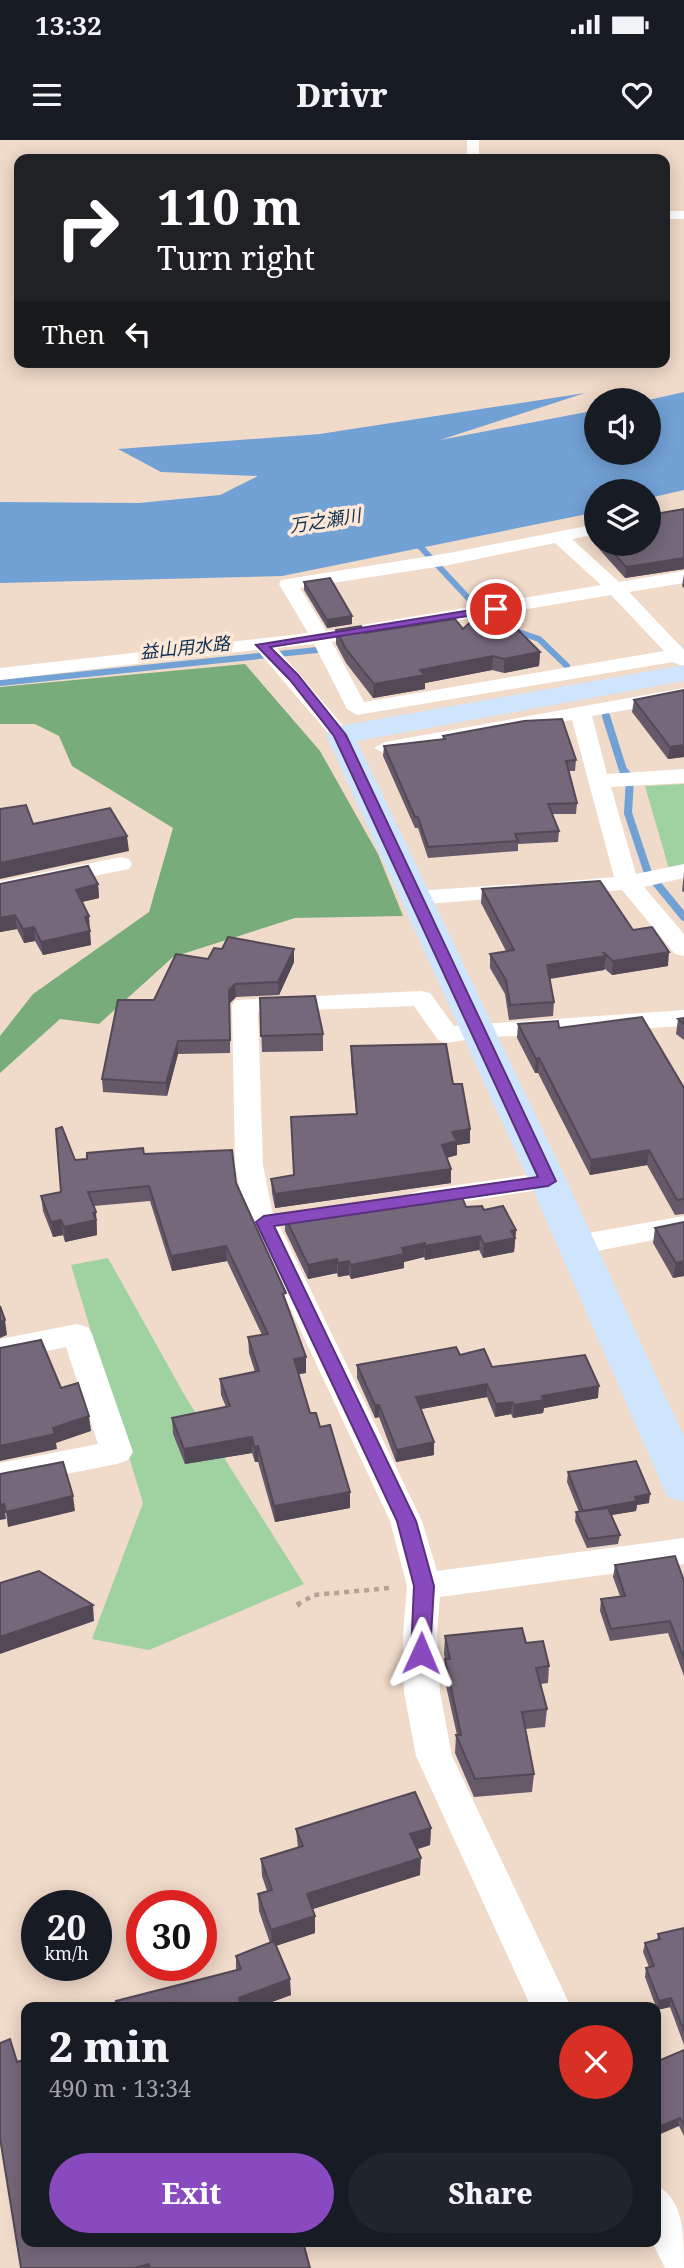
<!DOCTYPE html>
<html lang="en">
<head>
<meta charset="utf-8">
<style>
	:root { --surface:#171b24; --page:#20242c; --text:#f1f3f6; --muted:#9ea1a6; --accent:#894ac0 }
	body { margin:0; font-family:"Noto Serif","Noto Sans JP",serif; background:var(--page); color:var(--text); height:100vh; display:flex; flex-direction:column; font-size:26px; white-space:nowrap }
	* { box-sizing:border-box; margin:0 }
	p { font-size:23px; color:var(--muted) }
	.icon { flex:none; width:38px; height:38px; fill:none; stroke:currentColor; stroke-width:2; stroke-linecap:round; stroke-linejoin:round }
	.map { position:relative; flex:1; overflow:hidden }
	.sheet { position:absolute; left:21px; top:1862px; width:640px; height:245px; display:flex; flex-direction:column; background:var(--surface); border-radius:14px; box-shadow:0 4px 18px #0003 }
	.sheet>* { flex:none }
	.top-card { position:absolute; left:14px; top:14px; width:656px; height:214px; border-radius:14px; box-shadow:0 4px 18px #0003; background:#202124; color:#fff; overflow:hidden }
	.controls { position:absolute; left:584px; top:248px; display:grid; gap:14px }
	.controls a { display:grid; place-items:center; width:77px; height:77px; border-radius:50%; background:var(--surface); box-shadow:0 4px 18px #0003; font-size:35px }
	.speed { position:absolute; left:21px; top:1750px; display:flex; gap:14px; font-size:35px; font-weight:700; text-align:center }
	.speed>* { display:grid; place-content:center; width:91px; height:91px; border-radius:50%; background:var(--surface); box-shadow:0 4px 18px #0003; line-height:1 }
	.speed small { font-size:18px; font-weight:400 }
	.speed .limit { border:10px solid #d22; background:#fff; color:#111 }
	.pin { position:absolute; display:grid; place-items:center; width:60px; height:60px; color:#fff; margin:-30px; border:4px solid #fff; border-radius:50%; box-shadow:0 2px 7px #0007 }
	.me { position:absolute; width:77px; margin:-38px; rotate:1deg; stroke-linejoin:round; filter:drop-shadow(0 0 5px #0008) }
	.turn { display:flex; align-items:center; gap:24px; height:147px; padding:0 28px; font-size:32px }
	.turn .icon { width:91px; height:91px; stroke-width:2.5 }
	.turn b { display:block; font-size:49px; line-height:60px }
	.then { display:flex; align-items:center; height:66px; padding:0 28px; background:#0003; gap:14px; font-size:26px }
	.round { display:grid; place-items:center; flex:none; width:74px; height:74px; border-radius:37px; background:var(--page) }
	.headline { display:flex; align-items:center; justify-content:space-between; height:119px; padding:0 28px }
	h1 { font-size:42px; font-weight:800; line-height:52px }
	.primary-button { display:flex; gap:14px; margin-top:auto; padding:14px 28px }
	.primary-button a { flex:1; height:80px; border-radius:42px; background:var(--accent); color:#fff; font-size:28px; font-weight:800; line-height:80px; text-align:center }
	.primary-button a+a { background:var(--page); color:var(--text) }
	.status { display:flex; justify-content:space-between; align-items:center; height:49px; padding:0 35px; background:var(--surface); direction:ltr }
	.status svg { height:19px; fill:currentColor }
	header { display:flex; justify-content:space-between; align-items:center; height:91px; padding:0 28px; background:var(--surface); font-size:32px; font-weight:800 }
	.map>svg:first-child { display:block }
	.green { fill:#9fd1a1 }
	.forest { fill:#78ad7b }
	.water { fill:#72a1d5 }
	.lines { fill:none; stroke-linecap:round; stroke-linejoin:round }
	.stream-far1 { stroke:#72a1d5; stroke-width:6 }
	.stream { stroke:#72a1d5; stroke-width:8 }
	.path-far1 { stroke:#b4a295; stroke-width:4.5; stroke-dasharray:5 5; stroke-linecap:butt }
	.path { stroke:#b4a295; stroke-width:6; stroke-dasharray:7 7; stroke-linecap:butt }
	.street { fill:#fff; fill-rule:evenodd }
	.secondary { fill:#cfe4fd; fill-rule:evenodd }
	.wall { fill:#65596a }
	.shaded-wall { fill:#534956 }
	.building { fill:#76687b; stroke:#534956; stroke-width:2 }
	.route { fill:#894ac0; stroke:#59307d; stroke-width:2 }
	.labels { text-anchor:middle; stroke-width:7; stroke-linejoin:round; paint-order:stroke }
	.far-water-label { font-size:18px; font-style:italic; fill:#0d2f51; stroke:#fde7d6 }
</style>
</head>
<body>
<div class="status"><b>13:32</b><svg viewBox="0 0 49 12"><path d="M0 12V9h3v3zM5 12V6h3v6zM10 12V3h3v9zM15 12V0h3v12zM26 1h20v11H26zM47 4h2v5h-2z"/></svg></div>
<header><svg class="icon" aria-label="menu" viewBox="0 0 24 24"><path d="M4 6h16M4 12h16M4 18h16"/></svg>Drivr<svg class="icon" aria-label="heart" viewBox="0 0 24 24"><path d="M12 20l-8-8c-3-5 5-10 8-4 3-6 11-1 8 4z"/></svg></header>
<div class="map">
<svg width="684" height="2128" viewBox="0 0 684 2128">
	<rect width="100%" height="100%" fill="#f0dac9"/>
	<g class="green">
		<path d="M684,644V725L669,729L645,646Z"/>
		<path d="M108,1118L185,1256L304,1444L149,1510L92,1499L143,1363L71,1125Z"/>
	</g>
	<path class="forest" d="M245,524L320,611L378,714L403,776L295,778L173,817L99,884L60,879L0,933V896L33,854L149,772L173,688L72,626L59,596L35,584H0V547Z"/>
	<path class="water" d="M684,252V350L649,358V352H597V372L282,436L0,443V362L139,363L220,355L258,336L161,332L118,309L320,294L585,253L440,300L597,270V313H649V261H644Z"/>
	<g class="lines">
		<g class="stream-far1">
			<path d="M414,400L485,476"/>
			<path d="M510,489L539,499L567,526"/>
			<path d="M0,543L327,509"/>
		</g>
		<path class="stream" d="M606,576L623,630L630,638L628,673L648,733L684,777"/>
		<path class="path-far1" d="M297,1465L314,1455L390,1448"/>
		<path class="path" d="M297,1465L299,1464"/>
		<g class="street">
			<rect x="467" y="0" width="12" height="19"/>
			<rect x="665" y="71" width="19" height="8"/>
			<path d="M597,384V394L572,399L619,442L684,431V443L629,452L684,510V527L673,522L357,575L347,569L314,504L277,508L351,595L340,601L333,599L257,510L0,540V528L308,493L279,444L281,440L449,413ZM555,403L601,445L326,491L300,448L449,425ZM611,455L664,511L364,562L332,502Z"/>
			<path d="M684,548V560L592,576L607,634L684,629V643L611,647L636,734L684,724V738L644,747L684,794V816L675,814L622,750L566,754L558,752L554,747L558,742L614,737L572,580L385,614L374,608L385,602Z"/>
			<path d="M121,717L129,719L132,724L129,729L0,755V741Z"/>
			<path d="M518,744L526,746L530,751L526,756L415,765L407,763L403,758L407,753L415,751Z"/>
			<path d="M421,851L430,853L454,886L684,870V886L477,898L447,903L438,900L414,866L258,872L263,1025L272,1070L422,1381L437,1431L684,1398V1424L440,1457L437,1494L440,1552L452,1616L571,1867H531L416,1616L404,1552L403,1494L407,1446L390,1381L244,1070L235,1025L232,865L236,860Z"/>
			<path d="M548,1032L558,1035L562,1041L558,1047L422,1068L412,1065L408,1059L412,1053L422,1050Z"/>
			<path d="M684,1076V1094L577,1115L567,1112L563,1105L567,1098L577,1095Z"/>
			<path d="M77,1184L88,1187L92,1194L133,1312L128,1320L117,1324L0,1347V1323L98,1304L66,1207L0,1221V1199Z"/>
			<path d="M656,2045C684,2059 684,2095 684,2128H665L652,2102H656Z"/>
		</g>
		<path class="secondary" d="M684,525V541L357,601L567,1041L684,1297V1362L668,1357L662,1345L529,1041L326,595L330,589L340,586Z"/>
	</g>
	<g class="wall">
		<path d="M684,369V429L625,438L591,400L592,389L597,386V404H649Z"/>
		<path d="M684,434V448L682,446Z"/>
		<path d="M304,442L352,484L327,488L304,450Z"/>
		<path d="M463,489L540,512L539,526L504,533L492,530L425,543V549L373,558L346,523L336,504V490L365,493Z"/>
		<path d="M684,550V617L668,619L632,572L634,560Z"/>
		<path d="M443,596L576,620L575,631H568L577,663L576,674H552L559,691L558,702L518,704V711L428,718L418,688H415L383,616L384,606L443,599Z"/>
		<path d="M684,733V752L682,751Z"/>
		<path d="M0,744H98L99,758L82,762L90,790H89L91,805L43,815L35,801L24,803L17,789L0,792Z"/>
		<path d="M482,749L633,790L668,826L612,835L605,829L604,830L550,839L554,862L553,876L509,880L505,854L490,828V814L506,811L481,763Z"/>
		<path d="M208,819L294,822L279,855L236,857L230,863V913L178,914L167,956L103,952L102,939L154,860Z"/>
		<path d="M260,858L323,894V911L262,912Z"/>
		<path d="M684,878V900L676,894L678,879Z"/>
		<path d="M518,884L559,888L684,948V1074L675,1075L647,1025L590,1035L538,933H535L517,898Z"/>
		<path d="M351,906L453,944L470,989V1003L457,1005V1015L447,1018L451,1043L275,1068L272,1053L271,1039L294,1035L291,977L356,974L351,920Z"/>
		<path d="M144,1014L236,1043L286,1162L306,1217V1233L298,1234L310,1273L320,1287L350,1352V1368L275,1382L258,1322H255L252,1313L185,1324L173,1294L172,1278L226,1267L221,1255L220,1239L255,1232L249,1213L248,1197L262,1195L227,1121L172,1131L150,1061L94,1066L96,1072L97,1095L65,1102L63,1095L53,1097L43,1071L41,1056L61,1052L75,1020Z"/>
		<path d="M466,1067L484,1070L516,1090L514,1112L483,1118L479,1110L425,1120L424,1117L404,1122V1128L351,1139L349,1135L338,1137L337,1133L308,1139L285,1091V1077Z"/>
		<path d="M684,1082V1136L673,1138L653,1103L655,1088Z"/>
		<path d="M460,1215L492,1227L598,1258L544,1268L543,1273L513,1278L511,1274L495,1277L487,1257L421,1269L434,1302V1315L396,1322L379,1277L375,1278L357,1238V1225Z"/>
		<path d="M568,1332L649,1363L637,1365L636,1371L611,1375L620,1395L618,1404L587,1408L575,1381L576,1372H579L567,1342Z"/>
		<path d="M615,1425L684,1441V1536L668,1493L610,1501L600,1471L601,1459L620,1456L613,1437Z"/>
		<path d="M445,1496L526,1503L549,1526L548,1543L541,1544L547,1569L545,1587L525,1589L534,1634L532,1652L474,1657L455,1613L456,1595H457L444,1537L445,1519L444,1514Z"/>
		<path d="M431,1688L430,1705L417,1709L420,1735L312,1769L315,1793L276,1806L291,1855L258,1867H117L116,1861L236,1830V1816L270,1803L259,1771L258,1754L267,1751L262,1736L261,1719L298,1708L296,1689Z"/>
		<path d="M684,1788V1905L670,1867L657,1870L645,1837L646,1828L649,1827L643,1812L645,1803L657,1800L658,1794Z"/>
		<path d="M684,1910V1996L679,1986Z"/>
	</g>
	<g class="shaded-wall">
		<path d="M684,418V429L625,438L626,427Z"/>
		<path d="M352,476V484L327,488V480Z"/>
		<path d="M540,512L539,526L504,533V519Z"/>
		<path d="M493,516L492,530L425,543V549L373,558L374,544L420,530Z"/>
		<path d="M684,605V617L668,619L670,607Z"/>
		<path d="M127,696L129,711L0,739V723Z"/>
		<path d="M98,744L99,758L77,763L76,750Z"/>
		<path d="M15,775L17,789L0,792V778Z"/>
		<path d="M89,776L90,790H86L85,777Z"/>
		<path d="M34,787L35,801L24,803L23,789Z"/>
		<path d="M90,791L91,805L43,815L41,802Z"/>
		<path d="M294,809V822L279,855L278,842Z"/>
		<path d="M669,812L668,826L612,835L613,821Z"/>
		<path d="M606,816L604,830L546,839L547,825Z"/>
		<path d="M235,844L236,857L230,863V913L229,850Z"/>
		<path d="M178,901V914L167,956L166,943Z"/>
		<path d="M539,918L538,933H535L536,919Z"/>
		<path d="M470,989V1003L457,1005V1015L441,1019L442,1005L452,992Z"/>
		<path d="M649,1010L647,1025L590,1035L591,1020Z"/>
		<path d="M451,1029V1043L275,1068V1054Z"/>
		<path d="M96,1072L97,1095L65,1102L64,1087Z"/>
		<path d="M61,1080L63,1095L53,1097L51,1082Z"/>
		<path d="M516,1090L514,1112L483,1118L484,1104L511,1091Z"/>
		<path d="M480,1096L479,1110L425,1120V1106Z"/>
		<path d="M425,1103L424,1117L404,1122V1128L351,1139V1125L402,1108Z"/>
		<path d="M226,1106L227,1121L172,1131L171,1116Z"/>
		<path d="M337,1119V1133L308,1139V1125Z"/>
		<path d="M349,1121V1135L338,1137V1123Z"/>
		<path d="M684,1121V1136L673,1138L676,1123Z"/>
		<path d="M5,1180L7,1195L0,1198V1182Z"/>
		<path d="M306,1217V1233L294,1235V1219Z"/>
		<path d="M487,1244V1257L416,1270V1257Z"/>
		<path d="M599,1246L598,1258L544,1268L543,1273L513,1278L514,1265L542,1256Z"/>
		<path d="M512,1262L511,1274L495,1277L496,1264Z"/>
		<path d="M375,1265H379V1277L375,1278Z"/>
		<path d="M89,1276L91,1291L56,1303L57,1309L0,1321V1306Z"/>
		<path d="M252,1297V1313L185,1324L184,1309Z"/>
		<path d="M434,1302V1315L396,1322L397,1310Z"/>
		<path d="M258,1306V1322H255L254,1307Z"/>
		<path d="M350,1352V1368L275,1382L274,1366Z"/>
		<path d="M650,1354L649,1363L637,1365L636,1371L582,1380L583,1371L635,1357Z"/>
		<path d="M73,1356L75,1371L8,1387L6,1372Z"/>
		<path d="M4,1364L6,1379L0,1380V1365Z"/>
		<path d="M93,1465L94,1481L0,1514V1497Z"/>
		<path d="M431,1688L430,1705L409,1712L410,1694Z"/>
		<path d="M421,1718L420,1735L307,1771V1754Z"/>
		<path d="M315,1776V1793L272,1807L271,1790Z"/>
		<path d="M290,1839L291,1855L258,1867H239V1858Z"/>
		<path d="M671,1858L670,1867L657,1870L659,1861Z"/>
		<path d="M680,1978L679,1986L656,1996V1988Z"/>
		<path d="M149,2124L150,2128H135Z"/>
	</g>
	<g class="building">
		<path d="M684,369V418L626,427L606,404H649V375Z"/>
		<path d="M597,386V394L592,389Z"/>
		<path d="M330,438L352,476L327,480L304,442Z"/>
		<path d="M478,475L510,482L540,512L504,519L493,516L420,530L425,535L374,544L346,509L336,490L361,486L365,493L455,479L463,489Z"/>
		<path d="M684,550V605L670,607L634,560Z"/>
		<path d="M562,579L576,620L566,621L577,663L548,664L559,691L515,694L518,701L428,707L418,677H415L384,606L445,599L443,596L524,581Z"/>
		<path d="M26,665L33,684L110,668L127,696L0,723V669Z"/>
		<path d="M88,726L98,744L76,750L89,776L85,777L90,791L41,802L34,787L23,789L15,775L0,778V744Z"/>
		<path d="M600,741L633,790L652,787L669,812L613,821L603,812L606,816L547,825L554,862L510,865L506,840L490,814L514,810L482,749Z"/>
		<path d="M228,797L294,809L278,842L235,844L229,850L230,900L178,901L166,943L102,939L118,860H154L176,814L208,819L214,808L222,809Z"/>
		<path d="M315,856L323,894L261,896L260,858Z"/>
		<path d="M642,877L684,948V1059L677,1060L649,1010L591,1020L539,918L536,919L518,884L558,881L559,888Z"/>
		<path d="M684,878V884L678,879Z"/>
		<path d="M446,904L453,944H462L470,989L452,992L457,1001L442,1005L451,1029L275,1054L271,1039L294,1035L291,977L357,974L351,906Z"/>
		<path d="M62,987L75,1020L87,1019V1013L143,1008L144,1014L232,1010L236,1043L286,1153L283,1154L306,1217L294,1219L310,1273H316L320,1287L330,1285L350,1352L274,1366L258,1306L254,1307L252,1297L184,1309L172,1278L230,1266L220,1239L259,1231L248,1197L268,1194L226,1106L171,1116L149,1046L88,1052L96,1072L93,1073L96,1080L64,1087L61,1080L51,1082L41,1056L61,1052L56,989Z"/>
		<path d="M460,1052L466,1067L482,1066L484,1070L503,1066L516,1090L511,1091L515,1098L484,1104L480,1096L425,1106V1103L402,1108L404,1114L351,1125L349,1121L338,1123L337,1119L308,1125L285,1077Z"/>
		<path d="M684,1082V1121L676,1123L655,1088Z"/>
		<path d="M0,1166L5,1180L0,1182Z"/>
		<path d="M41,1200L61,1248L78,1243L89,1276L53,1288L55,1294L0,1306V1208Z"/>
		<path d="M456,1207L460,1215L484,1209L492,1227L585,1215L599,1246L542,1256L544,1260L514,1265L512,1262L496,1264L487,1244L416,1257L434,1302L397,1310L379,1265H375L357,1225Z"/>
		<path d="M636,1321L650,1354L635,1357L637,1361L583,1371L568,1332Z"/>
		<path d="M63,1322L73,1356L6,1372L4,1364L0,1365V1334Z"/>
		<path d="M608,1368L620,1395L588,1399L576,1372Z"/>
		<path d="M675,1416L684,1441V1519L670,1481L611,1489L601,1459L625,1456L615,1425Z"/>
		<path d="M39,1431L93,1465L0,1497V1443Z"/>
		<path d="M522,1488L526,1503L543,1501L549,1526L536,1528L547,1569L522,1572L534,1634L475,1639L456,1595H461L445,1519H450L445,1496Z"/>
		<path d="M415,1652L431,1688L410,1694L421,1718L307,1754L315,1776L271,1790L258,1754L272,1750L261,1719L303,1706L296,1689Z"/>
		<path d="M684,1788V1891L671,1858L659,1861L646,1828L654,1826L645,1803L660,1799L658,1794Z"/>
		<path d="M274,1801L290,1839L239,1858L241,1867H118L116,1861L241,1829L236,1816Z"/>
		<path d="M10,1899L17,1922L26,1919V2102H303L310,2128H150L149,2124L135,2128H21L0,1998V1903Z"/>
		<path d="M684,1910V1984L680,1978L656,1988V1922Z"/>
	</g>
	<path class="route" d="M496,466L500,467V471L270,507L298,535L346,595L556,1041L548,1046L274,1086L416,1381L434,1446L430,1513L427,1519H414L411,1513L414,1446L397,1381L256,1082L264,1076L538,1037L334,596L290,540L256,505Z"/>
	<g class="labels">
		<g class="far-water-label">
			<text transform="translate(325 381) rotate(-9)" y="6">万之瀬川</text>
			<text transform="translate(185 508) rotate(-6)" y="6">益山用水路</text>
		</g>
	</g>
</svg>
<div class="controls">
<a><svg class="icon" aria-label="sound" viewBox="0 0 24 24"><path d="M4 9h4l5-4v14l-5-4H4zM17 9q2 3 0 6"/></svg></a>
<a><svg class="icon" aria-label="layers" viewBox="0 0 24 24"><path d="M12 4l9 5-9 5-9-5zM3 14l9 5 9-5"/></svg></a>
</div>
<div class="speed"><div>20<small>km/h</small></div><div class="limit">30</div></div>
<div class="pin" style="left:496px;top:469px;background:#d93025"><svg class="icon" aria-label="arrive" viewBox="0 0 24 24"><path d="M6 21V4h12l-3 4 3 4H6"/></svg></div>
<svg class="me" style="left:421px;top:1513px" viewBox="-20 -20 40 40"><path d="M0-17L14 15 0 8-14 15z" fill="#894ac0" stroke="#fff" stroke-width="4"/></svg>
<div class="top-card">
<div class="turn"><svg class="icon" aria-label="right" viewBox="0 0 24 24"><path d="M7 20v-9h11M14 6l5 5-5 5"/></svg><div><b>110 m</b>Turn right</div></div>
<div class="then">Then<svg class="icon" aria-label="left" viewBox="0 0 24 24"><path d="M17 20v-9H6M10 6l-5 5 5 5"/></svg></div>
</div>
<section class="sheet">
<div class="headline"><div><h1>2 min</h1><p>490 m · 13:34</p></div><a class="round" style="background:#d93025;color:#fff"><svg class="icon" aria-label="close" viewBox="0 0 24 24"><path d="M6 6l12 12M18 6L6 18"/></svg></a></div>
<div class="primary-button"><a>Exit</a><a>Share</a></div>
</section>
</div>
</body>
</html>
